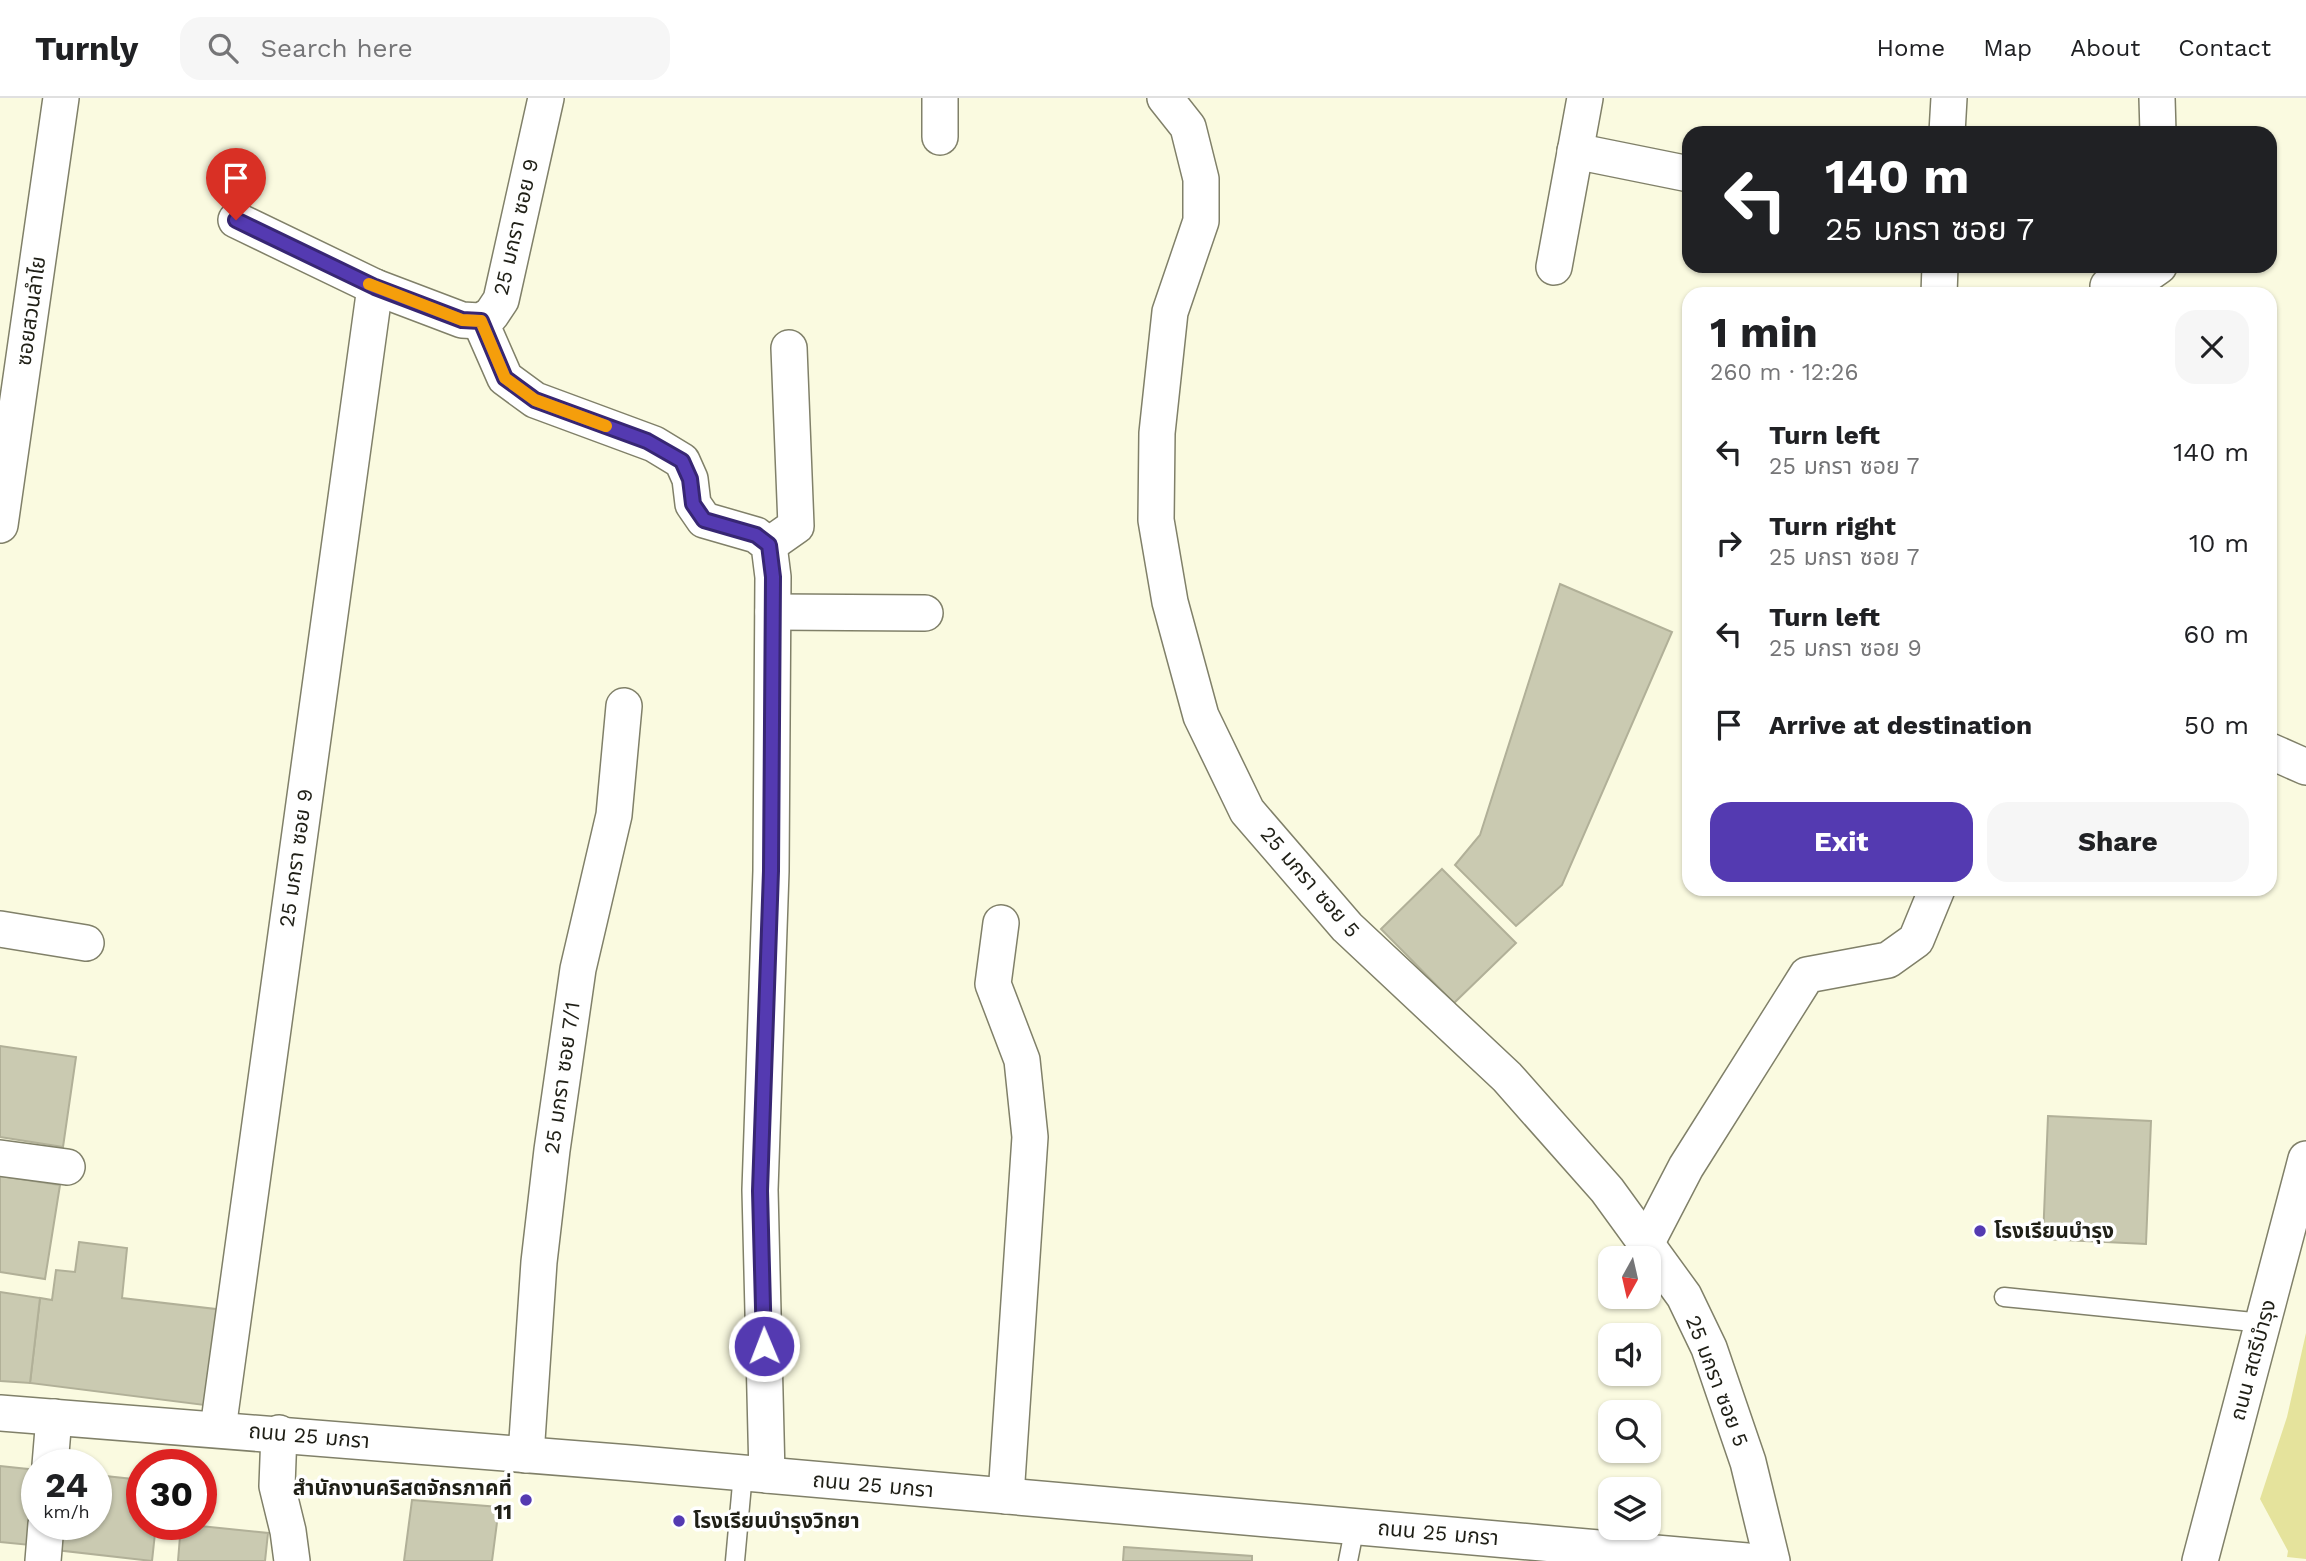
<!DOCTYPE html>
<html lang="en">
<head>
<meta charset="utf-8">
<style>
	:root { --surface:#fff; --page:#f6f6f6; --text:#202124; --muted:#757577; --line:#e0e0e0; --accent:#543ab1 }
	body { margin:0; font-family:"Work Sans","Noto Sans Thai",sans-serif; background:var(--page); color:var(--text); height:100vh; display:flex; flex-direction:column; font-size:26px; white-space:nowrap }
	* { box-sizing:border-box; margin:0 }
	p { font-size:23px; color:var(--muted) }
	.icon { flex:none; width:38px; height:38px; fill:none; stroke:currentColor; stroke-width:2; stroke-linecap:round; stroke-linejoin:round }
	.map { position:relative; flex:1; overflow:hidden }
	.panel { position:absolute; left:1682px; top:189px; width:595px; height:609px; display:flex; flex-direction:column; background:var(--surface); border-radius:21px; box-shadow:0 2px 5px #0004 }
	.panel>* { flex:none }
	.guide { position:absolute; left:1682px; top:28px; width:595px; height:147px; border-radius:21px; box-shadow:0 2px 5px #0004; background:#202124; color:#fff; overflow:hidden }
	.needle { width:46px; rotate:188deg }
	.buttons { position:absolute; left:1598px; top:1148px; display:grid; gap:14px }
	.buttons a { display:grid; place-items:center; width:63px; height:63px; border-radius:14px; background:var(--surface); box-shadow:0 2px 5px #0004; font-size:35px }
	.speed { position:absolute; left:21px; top:1351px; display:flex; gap:14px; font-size:35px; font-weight:700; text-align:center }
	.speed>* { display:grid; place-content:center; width:91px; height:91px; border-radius:50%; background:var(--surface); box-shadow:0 2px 5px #0004; line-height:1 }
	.speed small { font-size:18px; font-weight:400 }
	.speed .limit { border:10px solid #d22; background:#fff; color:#111 }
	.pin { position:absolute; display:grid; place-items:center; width:60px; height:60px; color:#fff; margin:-72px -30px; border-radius:50% 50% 50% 0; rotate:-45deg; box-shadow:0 0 7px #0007 }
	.pin .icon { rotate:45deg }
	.me { position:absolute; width:77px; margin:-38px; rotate:359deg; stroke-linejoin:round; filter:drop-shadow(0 0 5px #0008) }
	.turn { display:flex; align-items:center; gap:24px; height:147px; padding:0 28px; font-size:32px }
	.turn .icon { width:91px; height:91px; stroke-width:2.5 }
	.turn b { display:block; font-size:49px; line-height:60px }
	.round { display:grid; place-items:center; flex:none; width:74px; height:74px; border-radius:21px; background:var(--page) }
	.headline { display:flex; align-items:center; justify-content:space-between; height:119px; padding:0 28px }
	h1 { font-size:42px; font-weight:700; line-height:52px }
	.action { display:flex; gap:14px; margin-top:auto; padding:14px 28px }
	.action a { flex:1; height:80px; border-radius:21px; background:var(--accent); color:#fff; font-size:28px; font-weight:700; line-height:80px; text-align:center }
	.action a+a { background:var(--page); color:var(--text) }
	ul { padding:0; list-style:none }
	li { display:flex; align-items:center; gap:21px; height:91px; padding:0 28px }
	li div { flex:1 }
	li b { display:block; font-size:26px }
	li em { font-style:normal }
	header { display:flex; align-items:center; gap:42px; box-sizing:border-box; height:98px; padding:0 35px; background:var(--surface); border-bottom:2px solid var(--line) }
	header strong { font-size:33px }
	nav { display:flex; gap:38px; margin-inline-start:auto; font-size:24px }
	.search { width:490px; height:63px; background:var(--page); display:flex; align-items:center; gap:18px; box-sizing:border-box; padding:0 24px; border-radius:21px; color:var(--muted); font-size:26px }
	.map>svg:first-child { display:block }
	.green { fill:#e5e39c }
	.building { fill:#cacab1; stroke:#b1b098; stroke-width:2 }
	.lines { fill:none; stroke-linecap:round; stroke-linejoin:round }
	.service-casing { stroke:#808069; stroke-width:21 }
	.minor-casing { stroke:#808069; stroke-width:38 }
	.service { stroke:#fff; stroke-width:18 }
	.minor { stroke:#fff; stroke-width:35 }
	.route-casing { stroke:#372673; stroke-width:18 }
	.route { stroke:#543ab1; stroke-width:12 }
	.slow { stroke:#f59e0b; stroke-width:12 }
	.poi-dot { fill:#543ab1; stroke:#fff; stroke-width:2.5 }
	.labels { text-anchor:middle; stroke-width:7; stroke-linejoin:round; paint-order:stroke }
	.street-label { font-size:21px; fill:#1f1f16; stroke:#fff }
	.poi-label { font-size:21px; font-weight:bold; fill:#1f1f16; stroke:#fff; text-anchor:start }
</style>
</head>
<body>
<header>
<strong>Turnly</strong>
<div class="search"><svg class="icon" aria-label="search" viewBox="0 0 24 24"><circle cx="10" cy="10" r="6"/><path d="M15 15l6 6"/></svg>Search here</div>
<nav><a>Home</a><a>Map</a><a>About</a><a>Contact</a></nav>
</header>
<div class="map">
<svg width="2306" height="1463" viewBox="0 0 2306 1463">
	<rect width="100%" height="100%" fill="#fafae0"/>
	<path class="green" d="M2306,1235V1461L2287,1459L2288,1453L2260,1401L2287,1319Z"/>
	<g class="building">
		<path d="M1560,486L1672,534L1562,787L1516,828L1455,767L1480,737Z"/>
		<path d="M1442,771L1516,845L1454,905L1381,831Z"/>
		<path d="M0,948L76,959L63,1049L0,1039Z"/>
		<path d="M2048,1018L2151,1023L2146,1146L2043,1141Z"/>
		<path d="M0,1078L60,1087L45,1181L0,1174Z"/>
		<path d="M79,1144L127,1150L122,1200L224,1212L212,1308L30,1285L40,1200L52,1202L56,1172L75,1174Z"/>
		<path d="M0,1194L40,1200L30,1285L0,1283Z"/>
		<path d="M0,1368L37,1372L30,1447L0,1444Z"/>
		<path d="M96,1377L142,1382V1426H156L152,1463L56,1452L59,1426H96Z"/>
		<path d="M412,1402L499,1409L492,1463H404Z"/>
		<path d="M181,1426L268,1435L265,1463H178Z"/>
		<path d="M1124,1449L1252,1458V1463H1123Z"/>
	</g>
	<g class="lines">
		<defs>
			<g id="service">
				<path d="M2004,1199L2263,1225"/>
				<path d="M735,1463L743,1375"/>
				<path d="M1348,1463L1355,1428"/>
			</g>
			<g id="minor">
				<path d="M1165,0L1188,29L1201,81V123L1170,214L1157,335L1156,422L1170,504L1201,618L1247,713L1347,829L1507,979L1607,1092L1684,1198L1709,1250L1748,1364L1772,1463"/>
				<path d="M2157,0L2158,35"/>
				<path d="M1947,35L1949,0"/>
				<path d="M940,39V0"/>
				<path d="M1575,53L1689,76"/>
				<path d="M236,122L375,189L462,222L480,223L491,217L501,202L546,0"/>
				<path d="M1554,169L1585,0"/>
				<path d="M2108,188L2142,180L2159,168"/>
				<path d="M1939,196L1940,168"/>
				<path d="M480,223L505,280L535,302L654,346L682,363L690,381L693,406L704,422L756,437L769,447L773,479L771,773L760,1092L767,1377"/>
				<path d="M0,427L61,0"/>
				<path d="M769,447L796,428L789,250"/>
				<path d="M773,514L925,515"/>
				<path d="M2270,653L2306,669"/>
				<path d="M1001,825L993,886L1022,962L1030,1039L1006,1398"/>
				<path d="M0,831L86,845"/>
				<path d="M0,1060L67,1069"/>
				<path d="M1646,1146L1686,1069L1807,877L1888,862L1916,842L1937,791"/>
				<path d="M0,1315L630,1365L1747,1463"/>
				<path d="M218,1331L375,189"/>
				<path d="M279,1335L277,1388L288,1433L292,1463"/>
				<path d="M526,1357L539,1164L552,1052L578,871L614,717L624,608"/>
				<path d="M50,1367L54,1319"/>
				<path d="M43,1463L46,1426"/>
				<path d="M2200,1463L2306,1061"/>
			</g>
		</defs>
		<use href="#service" class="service-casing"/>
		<use href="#minor" class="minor-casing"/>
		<use href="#service" class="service"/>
		<use href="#minor" class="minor"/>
	</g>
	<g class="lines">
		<defs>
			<path id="route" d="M236,122L375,189L462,222L481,223L505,280L535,302L647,343L682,363L690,381L693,406L704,422L756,437L769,447L773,479L771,773L760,1093L764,1248"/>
		</defs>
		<use href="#route" class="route-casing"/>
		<use href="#route" class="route"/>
		<path class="slow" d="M369,186L462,222L481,223L505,280L535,302L606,328"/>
	</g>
	<g class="poi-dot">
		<circle cx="1980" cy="1133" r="7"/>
		<circle cx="526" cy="1402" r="7"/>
		<circle cx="679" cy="1423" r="7"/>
	</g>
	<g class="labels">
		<g class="street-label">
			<text transform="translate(516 129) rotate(-77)" y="7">25 มกรา ซอย 9</text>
			<text transform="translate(31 213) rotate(-82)" y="7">ซอยสวนลำไย</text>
			<text transform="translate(296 760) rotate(-82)" y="7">25 มกรา ซอย 9</text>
			<text transform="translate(1310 784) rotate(49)" y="7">25 มกรา ซอย 5</text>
			<text transform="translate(562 980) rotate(-82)" y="7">25 มกรา ซอย 7/1</text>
			<text transform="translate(2253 1262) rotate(-75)" y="7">ถนน สตรีบำรุง</text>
			<text transform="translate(1717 1283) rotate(69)" y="7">25 มกรา ซอย 5</text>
			<text transform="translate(309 1338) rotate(5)" y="7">ถนน 25 มกรา</text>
			<text transform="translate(873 1387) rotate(5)" y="7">ถนน 25 มกรา</text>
			<text transform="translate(1438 1435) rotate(5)" y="7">ถนน 25 มกรา</text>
		</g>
		<g class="poi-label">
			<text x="1994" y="1140">โรงเรียนบำรุง</text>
			<text x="512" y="1397" text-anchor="end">สำนักงานคริสตจักรภาคที่<tspan x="512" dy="24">11</tspan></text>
			<text x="693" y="1430">โรงเรียนบำรุงวิทยา</text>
		</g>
	</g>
</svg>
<div class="buttons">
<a><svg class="needle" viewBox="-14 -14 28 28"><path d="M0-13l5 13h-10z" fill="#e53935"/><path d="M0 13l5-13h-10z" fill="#757577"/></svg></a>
<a><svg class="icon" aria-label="sound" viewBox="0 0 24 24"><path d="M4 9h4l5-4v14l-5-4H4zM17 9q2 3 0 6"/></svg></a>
<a><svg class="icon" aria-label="search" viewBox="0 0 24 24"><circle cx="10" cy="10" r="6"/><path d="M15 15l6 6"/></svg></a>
<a><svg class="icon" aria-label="layers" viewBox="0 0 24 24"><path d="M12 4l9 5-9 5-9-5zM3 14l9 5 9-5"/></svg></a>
</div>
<div class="speed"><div>24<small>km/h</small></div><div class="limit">30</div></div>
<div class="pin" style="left:236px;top:122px;background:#d93025"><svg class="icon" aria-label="arrive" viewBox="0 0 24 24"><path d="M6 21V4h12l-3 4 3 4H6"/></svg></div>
<svg class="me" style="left:764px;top:1248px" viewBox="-20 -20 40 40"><circle r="17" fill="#543ab1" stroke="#fff" stroke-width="3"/><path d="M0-11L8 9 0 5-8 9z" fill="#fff"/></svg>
<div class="guide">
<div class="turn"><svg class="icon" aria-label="left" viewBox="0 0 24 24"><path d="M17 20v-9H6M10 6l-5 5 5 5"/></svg><div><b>140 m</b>25 มกรา ซอย 7</div></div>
</div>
<section class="panel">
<div class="headline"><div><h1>1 min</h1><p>260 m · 12:26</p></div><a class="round"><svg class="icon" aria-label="close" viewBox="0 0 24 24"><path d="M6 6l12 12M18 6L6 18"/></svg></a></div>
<ul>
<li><svg class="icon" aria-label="left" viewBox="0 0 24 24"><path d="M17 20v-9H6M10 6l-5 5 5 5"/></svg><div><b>Turn left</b><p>25 มกรา ซอย 7</p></div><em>140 m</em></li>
<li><svg class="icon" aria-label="right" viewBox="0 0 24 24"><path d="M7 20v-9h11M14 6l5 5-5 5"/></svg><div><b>Turn right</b><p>25 มกรา ซอย 7</p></div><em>10 m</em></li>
<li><svg class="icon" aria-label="left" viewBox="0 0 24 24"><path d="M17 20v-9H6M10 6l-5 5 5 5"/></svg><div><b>Turn left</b><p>25 มกรา ซอย 9</p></div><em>60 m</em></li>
<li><svg class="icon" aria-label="arrive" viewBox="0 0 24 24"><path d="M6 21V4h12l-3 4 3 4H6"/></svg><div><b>Arrive at destination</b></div><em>50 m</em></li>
</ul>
<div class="action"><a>Exit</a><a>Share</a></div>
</section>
</div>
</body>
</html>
